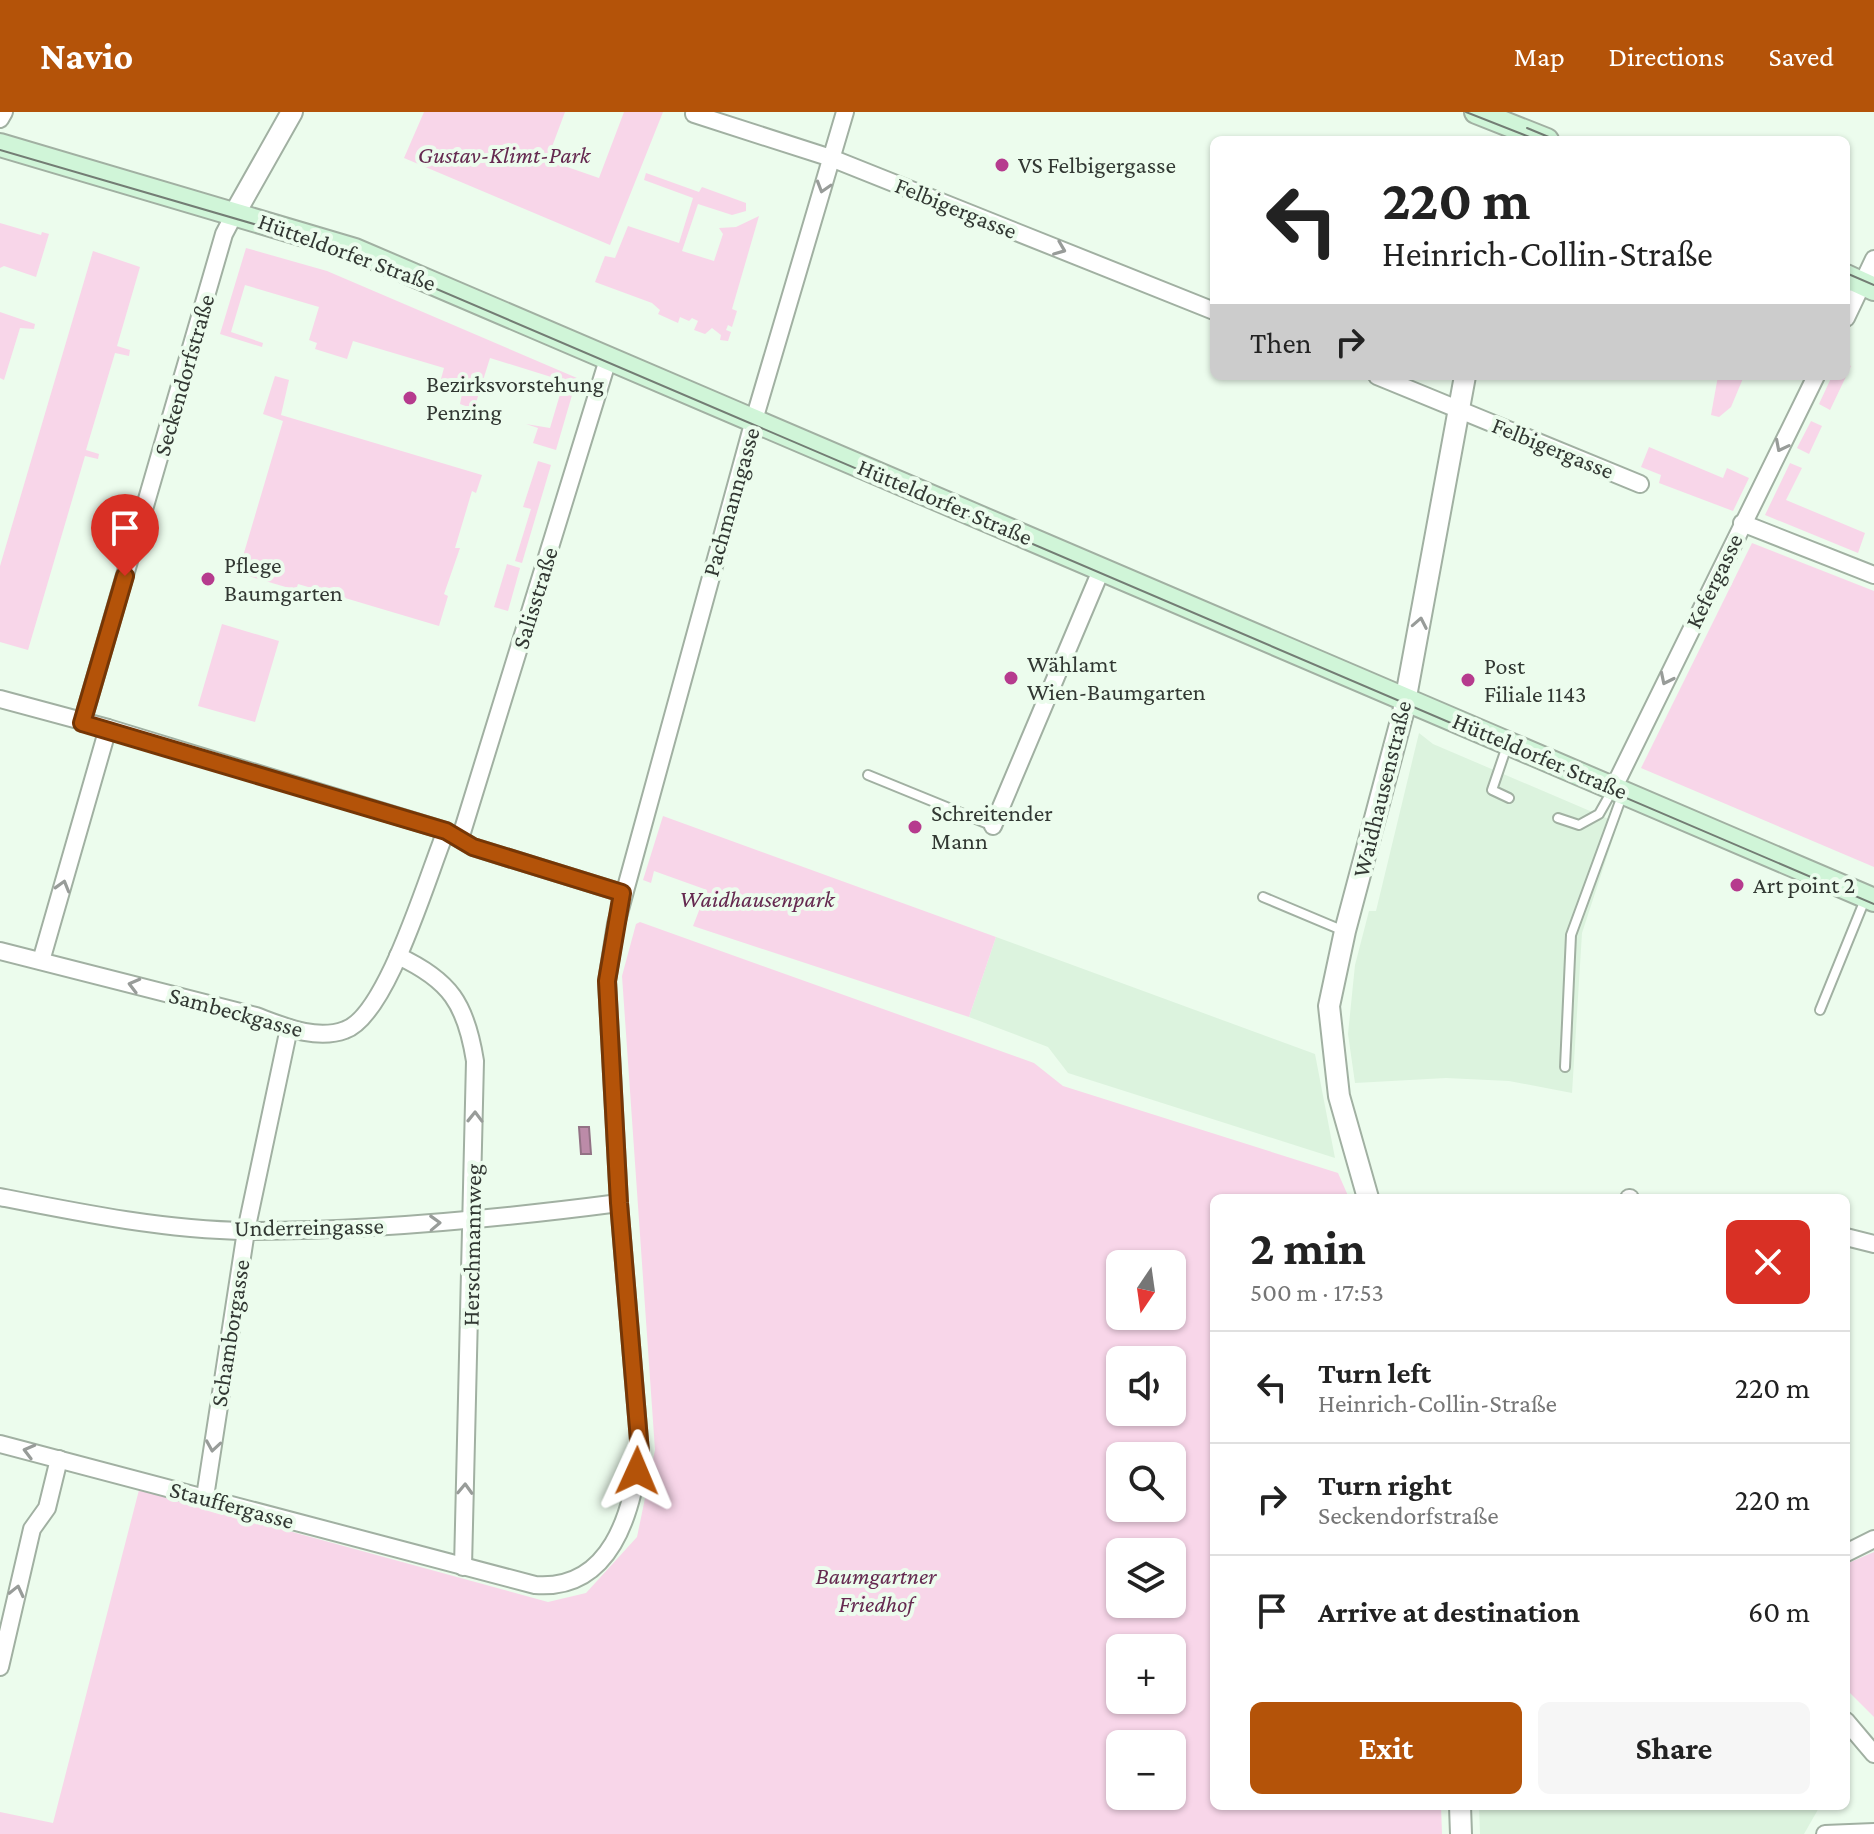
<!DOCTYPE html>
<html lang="en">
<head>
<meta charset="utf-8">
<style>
	:root { --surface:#fff; --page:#f6f6f6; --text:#222; --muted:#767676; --line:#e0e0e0; --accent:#b45309 }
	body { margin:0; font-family:"Crimson Pro",serif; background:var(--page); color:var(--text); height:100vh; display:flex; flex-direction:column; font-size:30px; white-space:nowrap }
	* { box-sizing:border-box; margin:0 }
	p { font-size:26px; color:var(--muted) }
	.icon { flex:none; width:44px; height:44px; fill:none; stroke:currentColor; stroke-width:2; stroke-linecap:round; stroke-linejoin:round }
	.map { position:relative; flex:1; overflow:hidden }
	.drawer { position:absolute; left:1210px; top:1082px; width:640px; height:616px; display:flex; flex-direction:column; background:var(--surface); border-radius:12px; box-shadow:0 2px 6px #0004 }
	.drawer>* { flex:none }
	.guide { position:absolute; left:1210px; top:24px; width:640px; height:244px; border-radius:12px; box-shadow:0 2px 6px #0004; background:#fff; color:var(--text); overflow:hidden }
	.needle { width:52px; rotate:193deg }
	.fabs { position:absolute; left:1106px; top:1138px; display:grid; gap:16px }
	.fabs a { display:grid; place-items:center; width:80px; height:80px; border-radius:12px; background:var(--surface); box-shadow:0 2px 6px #0004; font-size:40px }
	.pin { position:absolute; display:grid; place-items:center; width:68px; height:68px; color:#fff; margin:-82px -34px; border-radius:50% 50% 50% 0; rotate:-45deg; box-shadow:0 0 8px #0007 }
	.pin .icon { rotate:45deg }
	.me { position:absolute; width:88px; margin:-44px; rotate:1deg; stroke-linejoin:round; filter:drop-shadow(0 0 6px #0008) }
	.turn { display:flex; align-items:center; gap:28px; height:168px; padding:0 40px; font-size:36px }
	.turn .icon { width:104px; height:104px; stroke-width:2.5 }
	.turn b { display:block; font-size:56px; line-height:68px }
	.then { display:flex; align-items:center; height:76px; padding:0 40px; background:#0003; gap:16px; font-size:30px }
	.round { display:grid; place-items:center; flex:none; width:84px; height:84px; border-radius:12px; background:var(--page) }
	.summary { display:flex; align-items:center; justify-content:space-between; height:136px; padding:0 40px }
	h1 { font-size:48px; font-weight:700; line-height:60px }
	.action { display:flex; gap:16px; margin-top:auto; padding:16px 40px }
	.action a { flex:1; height:92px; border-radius:12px; background:var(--accent); color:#fff; font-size:32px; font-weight:700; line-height:92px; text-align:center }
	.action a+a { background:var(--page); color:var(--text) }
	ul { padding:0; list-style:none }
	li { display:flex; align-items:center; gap:24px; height:112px; padding:0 40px; border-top:2px solid var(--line) }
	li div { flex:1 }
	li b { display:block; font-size:30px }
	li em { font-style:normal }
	header { display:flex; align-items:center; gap:48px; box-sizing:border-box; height:112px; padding:0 40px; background:var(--accent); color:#fff }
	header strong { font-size:38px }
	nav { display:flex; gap:44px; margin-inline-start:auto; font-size:28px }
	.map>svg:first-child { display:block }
	.built { fill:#dcf3de }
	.green { fill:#f8d6e9; fill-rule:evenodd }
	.water { fill:#bc8ba8; stroke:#937285; stroke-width:2 }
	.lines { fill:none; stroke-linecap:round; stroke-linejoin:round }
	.service-casing { stroke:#a1b0a2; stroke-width:12 }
	.minor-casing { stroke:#a1b0a2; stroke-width:20 }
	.tertiary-casing { stroke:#a1b0a2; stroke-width:24 }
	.secondary-casing { stroke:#a1b0a2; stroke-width:26 }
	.service { stroke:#fff; stroke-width:8 }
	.minor { stroke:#fff; stroke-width:16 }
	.tertiary { stroke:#fff; stroke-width:20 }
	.secondary { stroke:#d0f5d8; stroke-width:22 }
	.tram { stroke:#737d74; stroke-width:2 }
	.oneway { stroke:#989c99 }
	.route-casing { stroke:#753606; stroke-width:20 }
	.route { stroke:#b45309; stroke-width:14 }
	.poi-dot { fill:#b63b8e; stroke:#ecfced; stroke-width:3 }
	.labels { text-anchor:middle; stroke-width:8; stroke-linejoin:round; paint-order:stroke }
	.park-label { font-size:24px; font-style:italic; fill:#652950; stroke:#ecfced }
	.poi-label { font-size:24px; fill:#323833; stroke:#ecfced; text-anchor:start }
	.street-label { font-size:24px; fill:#323833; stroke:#ecfced }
</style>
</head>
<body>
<header>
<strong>Navio</strong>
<nav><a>Map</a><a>Directions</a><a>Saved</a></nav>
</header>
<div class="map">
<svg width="1874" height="1722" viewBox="0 0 1874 1722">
	<rect width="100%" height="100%" fill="#ecfced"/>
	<g class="built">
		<path d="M1419,621L1433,632L1618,711L1582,821L1572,981L1509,969L1446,966L1355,971L1348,922L1355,853L1369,799H1376Z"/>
		<path d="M996,825L1315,942L1335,1046L1068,961L1048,935L969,905Z"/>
		<path d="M1479,1694H1820L1804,1722H1480Z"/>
	</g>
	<g class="green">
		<path d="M424,0H565L547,48L599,66L624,0H663L610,133L404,46Z"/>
		<path d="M646,61L699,80L702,75L746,91V99L732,103L698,92L682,139L714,149L723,122L719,116L736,115L759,104L732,197L737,199L732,215L728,213L726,218L731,220L728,229L720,228L721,223L712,216L705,222L694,218L698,209L692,206L689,209L680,205L678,211L658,202L660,198L652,191L595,170L605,144L615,146L628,114L679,131L693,86L644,68Z"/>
		<path d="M0,111L41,123L42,120L49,122L36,165L4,154L0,156Z"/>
		<path d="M246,136L327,159L577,266L556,338L533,331L538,316L526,312L550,316L564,269L490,246L474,297L460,292L463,277L456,273L439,274L444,256L353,229L347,247L315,237L317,231L309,228L319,195L245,173L231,220L263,231L262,235L220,222Z"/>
		<path d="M93,139L140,155L117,234L130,238L129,244L115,241L86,338L99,342L98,347L85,344L28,538L0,530V454Z"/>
		<path d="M0,200L35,212L34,217L20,216L4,268L0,266Z"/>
		<path d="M1846,252L1851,254L1830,298L1819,292L1832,264H1846Z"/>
		<path d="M275,264L289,268L281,303L482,363L476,381L472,379L455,436H460L444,482L448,484L439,514L298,472L296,478L238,461L283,309L263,302Z"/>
		<path d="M1718,264H1744L1731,295L1719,305L1711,303Z"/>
		<path d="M1811,309L1822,314L1809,342L1797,336Z"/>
		<path d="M1649,335L1723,366L1727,356L1749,366L1733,399L1659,371L1661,363L1641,355Z"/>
		<path d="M538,349L551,353L522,451L515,449L531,397L523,395Z"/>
		<path d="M1790,351L1802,356L1786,388L1865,421L1858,441L1765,403Z"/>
		<path d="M1752,431L1874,479V755L1641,656Z"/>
		<path d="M507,452L520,456L508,499L494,495Z"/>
		<path d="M222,512L279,529L255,610L198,594Z"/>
		<path d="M663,704L996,825L969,905L693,814L707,778L654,759L651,771L643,768Z"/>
		<path d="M640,810L1034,951L1063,974L1338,1061L1349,1086H1214V1694H1441L1442,1722H0V1700L53,1711L139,1378L548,1490L586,1481L637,1425L655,1338L622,864L636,812ZM1120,1152H1172V1204H1120ZM1120,1248H1172V1300H1120ZM1120,1344H1172V1396H1120ZM1120,1440H1172V1492H1120ZM1120,1536H1172V1588H1120ZM1120,1632H1172V1684H1120Z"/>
		<path d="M1874,1440V1605L1846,1577V1452Z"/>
	</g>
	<path class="water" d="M579,1015H589L591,1042H581Z"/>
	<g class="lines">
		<defs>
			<g id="service">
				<path d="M1508,631L1492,678L1509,686"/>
				<path d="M868,663L993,714"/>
				<path d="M1558,706L1579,713L1599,702L1612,679"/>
				<path d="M1263,785L1344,819"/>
				<path d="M1820,898L1866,785"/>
				<path d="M1565,955L1571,823L1622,684"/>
			</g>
			<g id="minor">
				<path d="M694,2L831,46L1214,199"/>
				<path d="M0,7L4,0"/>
				<path d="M1846,206L1874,147"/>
				<path d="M1377,264L1640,372"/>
				<path d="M1742,411L1874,463"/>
				<path d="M0,587L108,616L446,719L473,735L622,781"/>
				<path d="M82,611L224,122L235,101"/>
				<path d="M1614,675L1816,264"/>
				<path d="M993,714L1102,456"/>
				<path d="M460,727L609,244"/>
				<path d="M0,839L256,904C283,914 316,929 345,918C387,904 428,762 446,719"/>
				<path d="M398,844C450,868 466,892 475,949L463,1455"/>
				<path d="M41,849L108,616"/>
				<path d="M0,1085C81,1101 165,1118 248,1119C372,1119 496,1107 619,1091"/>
				<path d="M1629,1086H1630"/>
				<path d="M1846,1125L1874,1132"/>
				<path d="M0,1332L535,1473C611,1479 632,1401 640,1340L619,1091L607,869L616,812L754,308L845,0"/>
				<path d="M205,1385L246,1119L289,916"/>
				<path d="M1846,1441L1874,1427"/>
				<path d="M0,1555L32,1417L47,1396L59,1347"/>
				<path d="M1846,1609L1874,1642"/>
				<path d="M1825,1722L1874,1720"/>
			</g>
			<g id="tertiary">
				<path d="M235,101L292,0"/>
				<path d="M1368,1086L1339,984L1329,894L1345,819L1403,601L1465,264"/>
				<path d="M1460,1694L1461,1722"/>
			</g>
			<g id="secondary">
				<path d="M1476,0L1547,28"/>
				<path d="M0,33L355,138L1874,788"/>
				<path d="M1846,164L1874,177"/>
			</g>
		</defs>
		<use href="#service" class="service-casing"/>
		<use href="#minor" class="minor-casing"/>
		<use href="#tertiary" class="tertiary-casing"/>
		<use href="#secondary" class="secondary-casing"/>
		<use href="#service" class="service"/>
		<use href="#minor" class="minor"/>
		<use href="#tertiary" class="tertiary"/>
		<use href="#secondary" class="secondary"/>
		<g class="tram">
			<path d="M1466,0L1537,28"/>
			<path d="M1527,16L1556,28"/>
			<path d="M0,38L350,140L1874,792"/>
			<path d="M1846,161L1874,173"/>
		</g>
	</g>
	<defs><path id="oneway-chevron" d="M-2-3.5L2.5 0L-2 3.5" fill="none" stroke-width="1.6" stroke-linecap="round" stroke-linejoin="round" transform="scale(2)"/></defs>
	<g class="oneway">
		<use href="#oneway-chevron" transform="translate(823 75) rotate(107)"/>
		<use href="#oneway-chevron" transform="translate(1060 137) rotate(22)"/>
		<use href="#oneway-chevron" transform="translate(1781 334) rotate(117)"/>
		<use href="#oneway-chevron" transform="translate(1420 511) rotate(-79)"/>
		<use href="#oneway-chevron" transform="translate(1666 567) rotate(116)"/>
		<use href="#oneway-chevron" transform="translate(63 774) rotate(-74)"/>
		<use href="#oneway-chevron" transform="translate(134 873) rotate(-165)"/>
		<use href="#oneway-chevron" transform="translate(475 1005) rotate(-89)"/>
		<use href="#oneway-chevron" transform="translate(435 1111) rotate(-2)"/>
		<use href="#oneway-chevron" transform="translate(213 1334) rotate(99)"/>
		<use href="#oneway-chevron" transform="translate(29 1339) rotate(-165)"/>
		<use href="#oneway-chevron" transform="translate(465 1377) rotate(-88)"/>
		<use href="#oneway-chevron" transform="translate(17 1479) rotate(-77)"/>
	</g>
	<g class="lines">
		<defs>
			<path id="route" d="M125,464L82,611L446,719L473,735L622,781L607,869L619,1091L640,1340L637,1359"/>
		</defs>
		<use href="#route" class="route-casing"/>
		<use href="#route" class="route"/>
	</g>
	<g class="poi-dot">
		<circle cx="1002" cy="53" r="8"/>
		<circle cx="410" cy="286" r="8"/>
		<circle cx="208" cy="467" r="8"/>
		<circle cx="1011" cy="566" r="8"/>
		<circle cx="1468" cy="568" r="8"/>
		<circle cx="915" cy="715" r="8"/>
		<circle cx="1737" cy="773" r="8"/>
	</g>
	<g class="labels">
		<g class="park-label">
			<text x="504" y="51">Gustav-Klimt-Park</text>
			<text x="757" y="795">Waidhausenpark</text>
			<text x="876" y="1472">Baumgartner<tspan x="876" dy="28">Friedhof</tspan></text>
		</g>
		<g class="poi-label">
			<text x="1018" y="61">VS Felbigergasse</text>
			<text x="426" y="280">Bezirksvorstehung<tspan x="426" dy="28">Penzing</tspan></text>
			<text x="224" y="461">Pflege<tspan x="224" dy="28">Baumgarten</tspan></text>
			<text x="1027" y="560">Wählamt<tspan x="1027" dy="28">Wien-Baumgarten</tspan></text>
			<text x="1484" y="562">Post<tspan x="1484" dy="28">Filiale 1143</tspan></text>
			<text x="931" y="709">Schreitender<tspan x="931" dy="28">Mann</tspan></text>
			<text x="1753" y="781">Art point 2</text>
		</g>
		<g class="street-label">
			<text transform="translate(956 96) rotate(22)" y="8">Felbigergasse</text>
			<text transform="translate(347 140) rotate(20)" y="8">Hütteldorfer Straße</text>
			<text transform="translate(184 263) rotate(-74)" y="8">Seckendorfstraße</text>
			<text transform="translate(1553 336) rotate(22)" y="8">Felbigergasse</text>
			<text transform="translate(731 390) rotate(-74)" y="8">Pachmanngasse</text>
			<text transform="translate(945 390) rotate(23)" y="8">Hütteldorfer Straße</text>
			<text transform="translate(1714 469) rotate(-64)" y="8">Kefergasse</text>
			<text transform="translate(535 486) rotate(-73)" y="8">Salisstraße</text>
			<text transform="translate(1540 644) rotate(23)" y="8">Hütteldorfer Straße</text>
			<text transform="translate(1382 677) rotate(-76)" y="8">Waidhausenstraße</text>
			<text transform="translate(236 900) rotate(15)" y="8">Sambeckgasse</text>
			<text transform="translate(309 1115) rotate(-1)" y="8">Underreingasse</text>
			<text transform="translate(472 1133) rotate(-89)" y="8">Herschmannweg</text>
			<text transform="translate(230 1221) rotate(-81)" y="8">Schamborgasse</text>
			<text transform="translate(232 1393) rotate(15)" y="8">Stauffergasse</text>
		</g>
	</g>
</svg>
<div class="fabs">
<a><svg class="needle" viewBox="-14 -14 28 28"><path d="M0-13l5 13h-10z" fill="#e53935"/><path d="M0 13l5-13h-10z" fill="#767676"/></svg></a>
<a><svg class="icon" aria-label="sound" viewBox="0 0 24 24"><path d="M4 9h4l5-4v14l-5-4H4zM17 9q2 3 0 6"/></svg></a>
<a><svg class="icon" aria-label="search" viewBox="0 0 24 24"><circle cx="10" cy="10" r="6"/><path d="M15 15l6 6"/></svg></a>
<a><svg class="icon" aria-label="layers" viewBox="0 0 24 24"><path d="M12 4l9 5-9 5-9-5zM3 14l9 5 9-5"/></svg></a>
<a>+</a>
<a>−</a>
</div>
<div class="pin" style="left:125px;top:464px;background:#d93025"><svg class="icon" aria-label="arrive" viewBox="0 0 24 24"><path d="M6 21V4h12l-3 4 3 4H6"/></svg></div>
<svg class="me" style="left:637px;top:1359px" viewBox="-20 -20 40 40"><path d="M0-17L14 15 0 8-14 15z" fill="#b45309" stroke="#fff" stroke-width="4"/></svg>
<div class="guide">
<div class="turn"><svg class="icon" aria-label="left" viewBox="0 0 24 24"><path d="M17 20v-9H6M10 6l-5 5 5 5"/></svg><div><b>220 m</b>Heinrich-Collin-Straße</div></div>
<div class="then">Then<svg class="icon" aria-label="right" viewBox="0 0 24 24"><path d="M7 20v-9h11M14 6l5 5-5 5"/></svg></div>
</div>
<section class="drawer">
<div class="summary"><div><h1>2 min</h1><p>500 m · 17:53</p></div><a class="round" style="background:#d93025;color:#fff"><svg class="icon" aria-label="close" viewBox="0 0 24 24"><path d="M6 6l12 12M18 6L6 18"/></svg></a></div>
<ul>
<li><svg class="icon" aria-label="left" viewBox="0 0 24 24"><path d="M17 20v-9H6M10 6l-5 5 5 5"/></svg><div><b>Turn left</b><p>Heinrich-Collin-Straße</p></div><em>220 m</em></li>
<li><svg class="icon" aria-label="right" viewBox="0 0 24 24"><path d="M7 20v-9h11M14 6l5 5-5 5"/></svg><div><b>Turn right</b><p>Seckendorfstraße</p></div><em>220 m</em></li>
<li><svg class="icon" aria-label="arrive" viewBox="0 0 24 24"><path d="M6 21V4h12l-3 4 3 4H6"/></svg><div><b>Arrive at destination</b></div><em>60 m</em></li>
</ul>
<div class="action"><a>Exit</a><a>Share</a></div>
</section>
</div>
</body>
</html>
